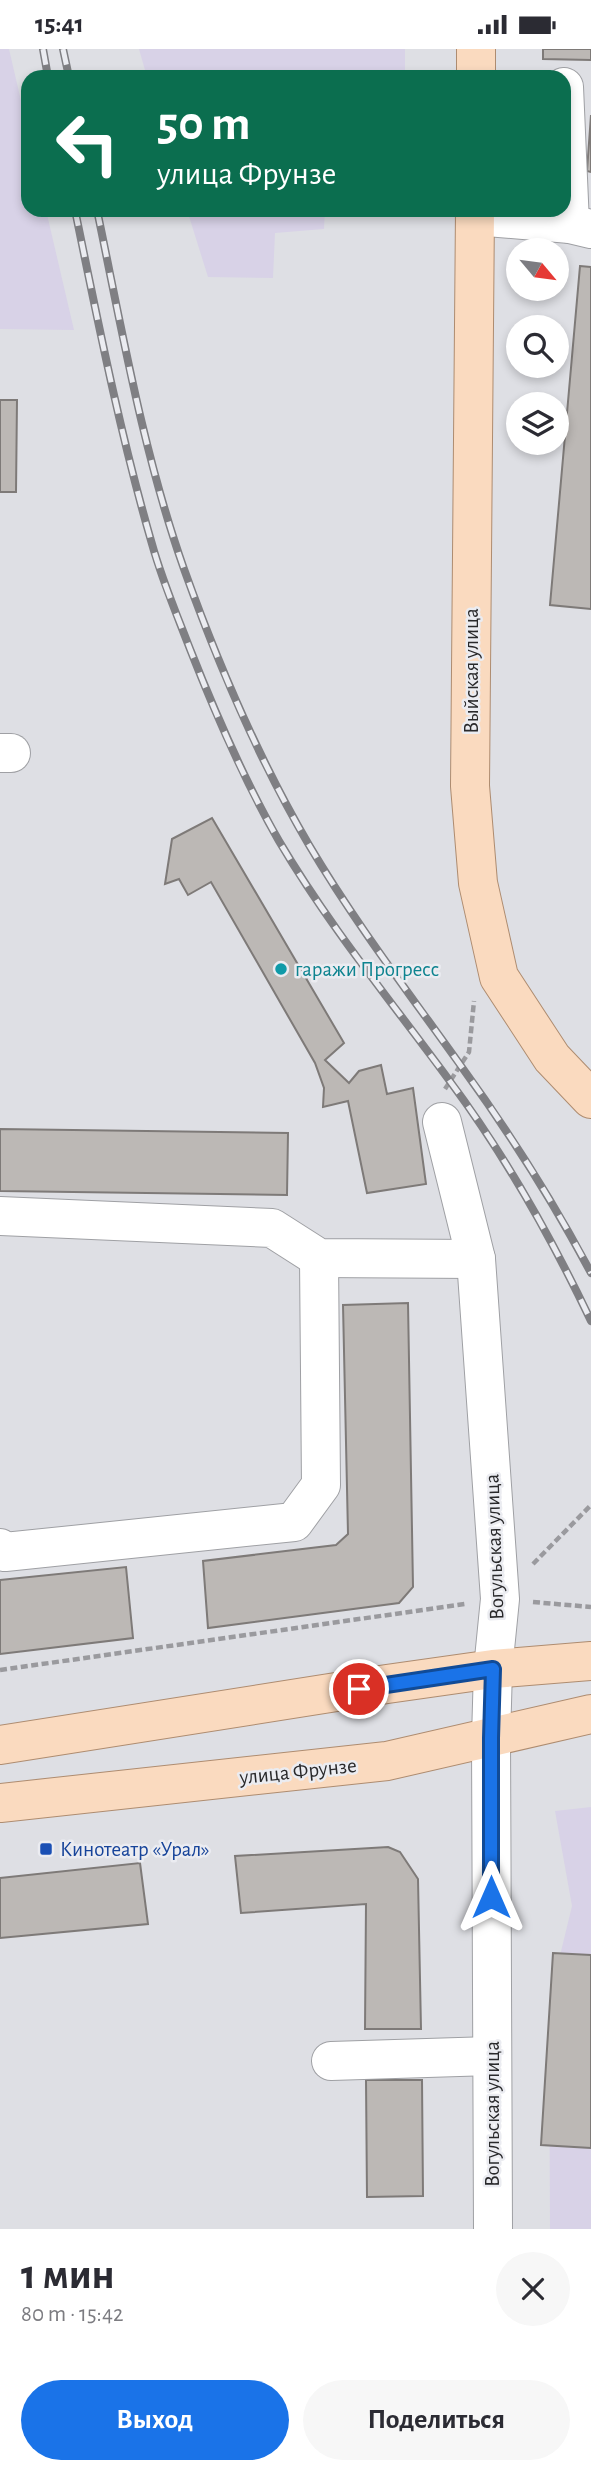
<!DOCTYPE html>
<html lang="ru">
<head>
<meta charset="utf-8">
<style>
	:root { --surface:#fff; --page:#f7f7f7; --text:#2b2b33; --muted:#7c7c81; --accent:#1a73e8 }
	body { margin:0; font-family:"Alegreya Sans",sans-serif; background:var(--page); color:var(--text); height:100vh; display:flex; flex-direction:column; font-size:26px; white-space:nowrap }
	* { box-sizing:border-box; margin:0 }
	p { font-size:23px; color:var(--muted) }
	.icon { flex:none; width:38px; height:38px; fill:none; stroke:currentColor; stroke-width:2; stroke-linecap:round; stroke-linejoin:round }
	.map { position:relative; height:2180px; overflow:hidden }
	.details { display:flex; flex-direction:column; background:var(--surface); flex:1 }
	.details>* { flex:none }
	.banner { position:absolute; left:21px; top:21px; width:550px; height:147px; border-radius:21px; box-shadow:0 4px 10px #0003; background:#0b6e4f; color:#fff; overflow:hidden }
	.needle { width:46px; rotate:119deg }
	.controls { position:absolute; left:506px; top:189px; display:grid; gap:14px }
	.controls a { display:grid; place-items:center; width:63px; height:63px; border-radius:50%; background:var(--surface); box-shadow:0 4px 10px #0003; font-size:35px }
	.pin { position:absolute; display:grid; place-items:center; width:60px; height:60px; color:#fff; margin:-30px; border:4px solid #fff; border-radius:50%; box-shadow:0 2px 7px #0007 }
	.me { position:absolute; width:77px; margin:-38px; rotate:0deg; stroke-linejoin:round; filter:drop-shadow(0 0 5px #0008) }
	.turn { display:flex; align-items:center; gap:24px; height:147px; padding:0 21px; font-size:32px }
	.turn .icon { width:91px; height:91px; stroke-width:2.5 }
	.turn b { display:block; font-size:49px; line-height:60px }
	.round { display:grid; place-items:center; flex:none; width:74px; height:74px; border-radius:37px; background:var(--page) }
	.summary { display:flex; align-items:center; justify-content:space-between; height:119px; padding:0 21px }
	h1 { font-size:42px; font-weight:600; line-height:52px }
	.button { display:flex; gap:14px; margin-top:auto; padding:14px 21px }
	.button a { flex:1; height:80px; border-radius:42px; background:var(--accent); color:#fff; font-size:28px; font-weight:600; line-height:80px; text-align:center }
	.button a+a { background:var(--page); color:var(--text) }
	.status { display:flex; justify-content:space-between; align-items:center; height:49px; padding:0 35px; background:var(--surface); direction:ltr }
	.status svg { height:19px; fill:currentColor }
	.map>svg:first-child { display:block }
	.industrial { fill:#d8d2e7 }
	.building { fill:#bcb8b5; stroke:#7e7a78; stroke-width:2 }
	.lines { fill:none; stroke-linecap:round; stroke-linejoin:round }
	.minor-casing { stroke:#9fa0a4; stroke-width:40 }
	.major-casing { stroke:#ae8c70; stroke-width:40 }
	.path { stroke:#9a9a9e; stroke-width:4.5; stroke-dasharray:7 3.5; stroke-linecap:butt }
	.minor { stroke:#fff; stroke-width:38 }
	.major { stroke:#fadabf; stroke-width:38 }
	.rail-casing { stroke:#7f7f83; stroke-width:8 }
	.rail { stroke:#ebecf1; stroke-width:5; stroke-dasharray:16; stroke-linecap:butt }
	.route-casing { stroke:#114b97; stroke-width:18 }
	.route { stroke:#1a73e8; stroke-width:12 }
	.culture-dot { fill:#0f9aa8; stroke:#ebecf1; stroke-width:2.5 }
	.transit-dot { fill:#1a4fb4; stroke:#ebecf1; stroke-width:2.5 }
	.labels { text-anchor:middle; stroke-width:5; stroke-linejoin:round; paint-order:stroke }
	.street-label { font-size:21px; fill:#29292b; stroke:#ebecf1 }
	.culture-label { font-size:21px; fill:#0d838f; stroke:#ebecf1; text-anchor:start }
	.transit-label { font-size:21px; fill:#164399; stroke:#ebecf1; text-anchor:start }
</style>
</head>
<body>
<div class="status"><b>15:41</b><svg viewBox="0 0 49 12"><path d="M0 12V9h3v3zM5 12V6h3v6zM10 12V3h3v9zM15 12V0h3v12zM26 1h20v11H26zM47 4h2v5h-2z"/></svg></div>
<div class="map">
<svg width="591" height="2180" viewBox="0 0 591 2180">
	<rect width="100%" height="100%" fill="#dedfe4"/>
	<g class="industrial">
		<path d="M0,0H9L28,82V161H46L74,281L0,280Z"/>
		<path d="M139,0H405V28H147Z"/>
		<path d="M187,161H325L324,180L275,184L273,229L208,228Z"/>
		<path d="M591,1758V2180H550L549,1952L572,1857L555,1762Z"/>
	</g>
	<g class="building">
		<path d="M543,0H591V11L543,10Z"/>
		<path d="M591,66V123L587,122Z"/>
		<path d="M580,217L591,218V560L550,556Z"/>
		<path d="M0,351H17L16,443H0Z"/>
		<path d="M212,769L344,994L325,1011L349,1034L359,1022L381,1016L387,1045L413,1039L426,1135L367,1144L348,1052L323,1058L324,1039L315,1014L211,833L188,846L179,830L165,835L172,790Z"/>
		<path d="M0,1080L288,1084L287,1146L0,1142Z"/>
		<path d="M408,1254L413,1538L399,1554L208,1579L203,1512L336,1496L348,1485L343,1256Z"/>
		<path d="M126,1518L133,1589L0,1605V1531Z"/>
		<path d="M388,1798L400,1803L418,1830L421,1980H365L366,1855L241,1864L235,1807Z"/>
		<path d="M140,1814L148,1875L0,1889V1829Z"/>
		<path d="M553,1904L591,1906V2099L541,2096Z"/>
		<path d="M366,2031H422L423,2147L367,2148Z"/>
	</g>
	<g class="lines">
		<defs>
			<g id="minor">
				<path d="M564,38L570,175"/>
				<path d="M475,167L570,175L591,180"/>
				<path d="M0,704H11"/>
				<path d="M442,1073L476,1210L500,1550L493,1620L491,1689L493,2180"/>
				<path d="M0,1167L272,1179L319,1209L476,1210"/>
				<path d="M0,1499L5,1503L294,1473L321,1436L319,1209"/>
				<path d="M331,2012L491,2007"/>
			</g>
			<g id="major">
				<path d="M476,28V0"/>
				<path d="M475,161L470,737L478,834L499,928L552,1009L591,1050"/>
				<path d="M0,1696L387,1635L493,1620L591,1612"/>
				<path d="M0,1754L387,1712L591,1665"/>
			</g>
		</defs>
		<use href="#minor" class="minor-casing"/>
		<use href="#major" class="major-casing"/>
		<g class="path">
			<path d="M445,1040L469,1003L474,952"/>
			<path d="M533,1515L591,1456"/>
			<path d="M533,1553L591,1558"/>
			<path d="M0,1621L465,1555"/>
		</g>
		<use href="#minor" class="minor"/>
		<use href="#major" class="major"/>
		<defs>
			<g id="rail">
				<path d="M43,0L48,28"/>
				<path d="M63,0L69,28"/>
				<path d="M75,161C98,273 120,385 152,495C162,531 177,566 190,600C216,666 244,731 279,792C329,877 391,952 449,1031C505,1106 551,1188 591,1272"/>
				<path d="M97,161C122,281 143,404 184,520C218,615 258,709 309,796C355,874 409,944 461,1017C509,1083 553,1152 591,1224"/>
			</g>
		</defs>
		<use href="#rail" class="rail-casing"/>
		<use href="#rail" class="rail"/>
	</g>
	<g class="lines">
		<defs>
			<path id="route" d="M359,1640L493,1620L491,1689V1848"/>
		</defs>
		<use href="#route" class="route-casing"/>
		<use href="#route" class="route"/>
	</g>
	<circle class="culture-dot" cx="281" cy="920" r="7"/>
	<rect class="transit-dot" x="39" y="1793" width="14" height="14" rx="3.5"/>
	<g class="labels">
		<g class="street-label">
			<text transform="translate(471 622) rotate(-90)" y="7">Выйская улица</text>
			<text transform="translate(494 1498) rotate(-92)" y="7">Вогульская улица</text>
			<text transform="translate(298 1722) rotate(-6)" y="7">улица Фрунзе</text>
			<text transform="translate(492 2065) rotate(-90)" y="7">Вогульская улица</text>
		</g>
		<g class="culture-label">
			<text x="295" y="927">гаражи Прогресс</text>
		</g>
		<g class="transit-label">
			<text x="60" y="1807">Кинотеатр «Урал»</text>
		</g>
	</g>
</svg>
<div class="controls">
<a><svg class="needle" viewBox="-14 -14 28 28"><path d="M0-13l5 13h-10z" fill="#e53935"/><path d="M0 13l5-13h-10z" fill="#7c7c81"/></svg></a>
<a><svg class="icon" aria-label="search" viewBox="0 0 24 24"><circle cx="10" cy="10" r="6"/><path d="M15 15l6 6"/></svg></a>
<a><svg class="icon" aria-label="layers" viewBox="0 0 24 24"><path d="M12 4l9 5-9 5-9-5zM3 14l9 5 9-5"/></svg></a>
</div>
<div class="pin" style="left:359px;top:1640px;background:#d93025"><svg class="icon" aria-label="arrive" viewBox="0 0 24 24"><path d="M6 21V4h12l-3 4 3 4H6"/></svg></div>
<svg class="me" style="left:491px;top:1848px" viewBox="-20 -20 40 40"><path d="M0-17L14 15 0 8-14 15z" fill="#1a73e8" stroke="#fff" stroke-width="4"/></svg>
<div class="banner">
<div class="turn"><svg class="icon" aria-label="left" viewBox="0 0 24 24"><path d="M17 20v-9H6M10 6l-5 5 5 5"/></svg><div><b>50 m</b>улица Фрунзе</div></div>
</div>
</div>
<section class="details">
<div class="summary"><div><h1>1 мин</h1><p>80 m · 15:42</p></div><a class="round"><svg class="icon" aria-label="close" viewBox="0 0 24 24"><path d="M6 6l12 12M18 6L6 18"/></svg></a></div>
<div class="button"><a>Выход</a><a>Поделиться</a></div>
</section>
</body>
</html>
